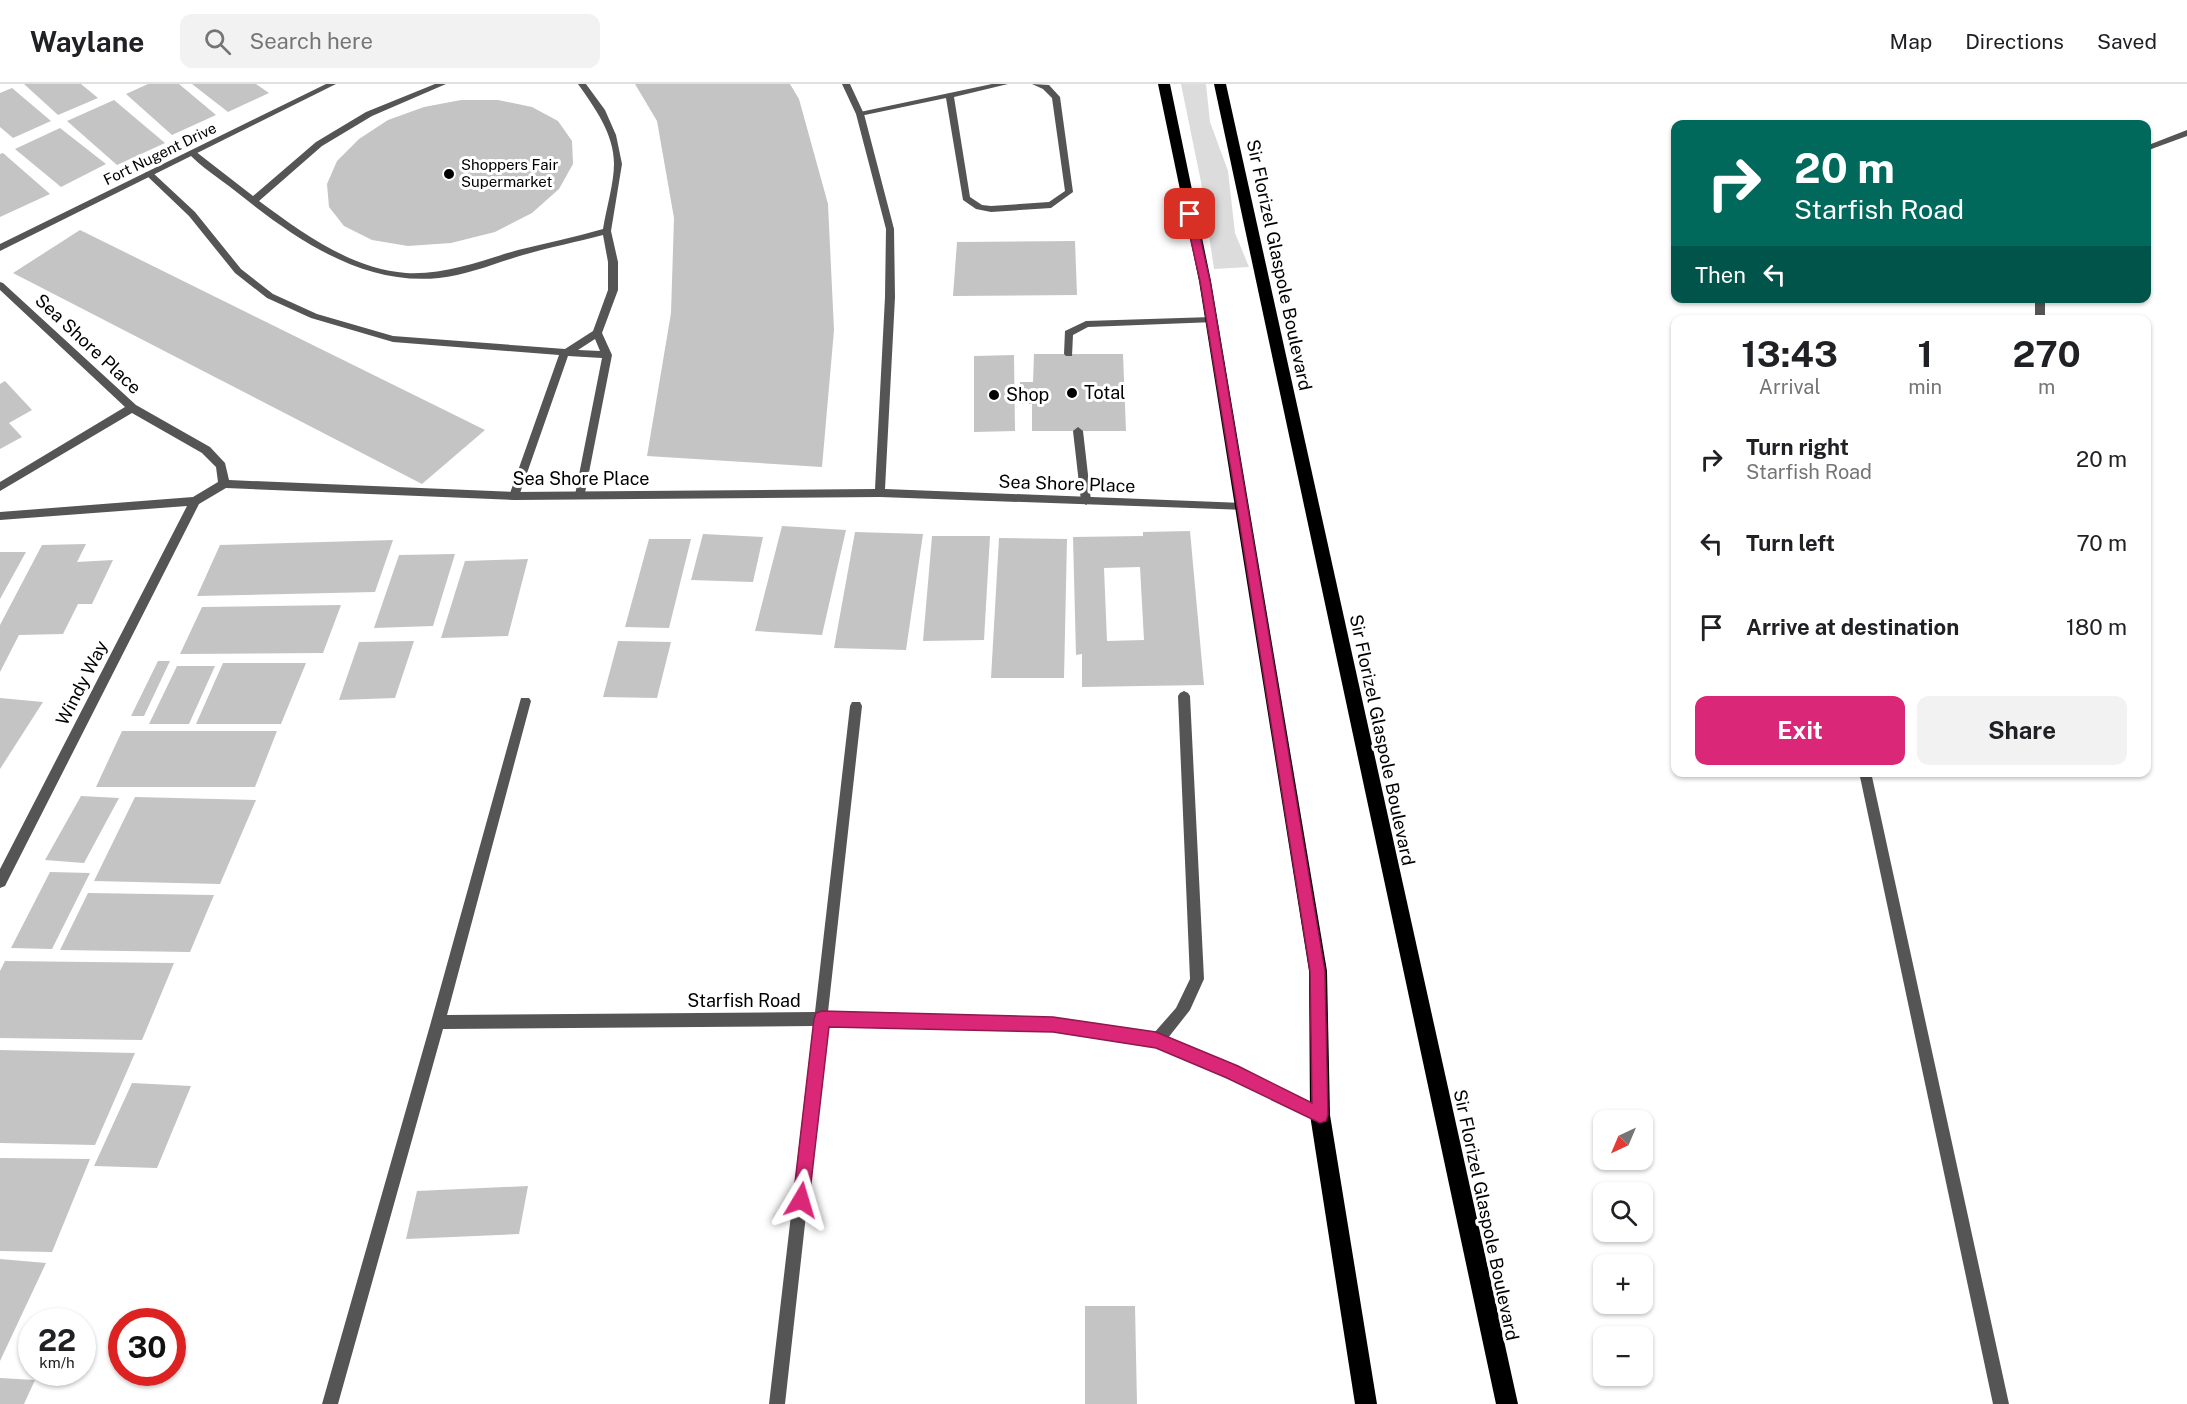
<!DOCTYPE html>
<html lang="en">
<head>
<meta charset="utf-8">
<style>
	:root { --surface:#fff; --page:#f2f2f2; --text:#202124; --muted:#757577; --line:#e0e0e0; --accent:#db2777 }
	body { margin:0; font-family:"Public Sans",sans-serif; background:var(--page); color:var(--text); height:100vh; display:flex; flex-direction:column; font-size:22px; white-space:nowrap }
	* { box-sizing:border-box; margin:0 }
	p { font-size:20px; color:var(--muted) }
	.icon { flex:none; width:33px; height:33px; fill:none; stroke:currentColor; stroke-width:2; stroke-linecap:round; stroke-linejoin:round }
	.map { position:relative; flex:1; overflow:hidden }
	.details { position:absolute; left:1671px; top:231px; width:480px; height:462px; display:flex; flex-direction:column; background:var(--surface); border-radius:12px; box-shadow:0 2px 4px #0004 }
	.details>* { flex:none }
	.guide { position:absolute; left:1671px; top:36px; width:480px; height:183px; border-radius:12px; box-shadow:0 2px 4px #0004; background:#00695c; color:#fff; overflow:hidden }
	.needle { width:39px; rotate:224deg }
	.controls { position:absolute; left:1593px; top:1026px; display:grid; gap:12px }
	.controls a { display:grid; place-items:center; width:60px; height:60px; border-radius:12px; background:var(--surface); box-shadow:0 2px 4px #0004; font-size:30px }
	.speed { position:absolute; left:18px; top:1224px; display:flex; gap:12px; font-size:30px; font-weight:700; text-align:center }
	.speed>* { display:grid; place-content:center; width:78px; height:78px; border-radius:50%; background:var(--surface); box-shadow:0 2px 4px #0004; line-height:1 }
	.speed small { font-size:15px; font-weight:400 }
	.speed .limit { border:9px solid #d22; background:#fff; color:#111 }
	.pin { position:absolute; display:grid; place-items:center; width:51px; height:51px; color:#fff; margin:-26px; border-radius:12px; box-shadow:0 3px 9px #0006 }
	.me { position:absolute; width:66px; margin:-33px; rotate:7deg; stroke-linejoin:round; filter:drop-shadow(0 0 4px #0008) }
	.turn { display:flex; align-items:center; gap:21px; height:126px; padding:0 24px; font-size:27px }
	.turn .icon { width:78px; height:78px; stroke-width:2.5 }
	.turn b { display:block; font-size:42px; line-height:51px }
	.then { display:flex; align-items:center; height:57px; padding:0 24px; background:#0003; gap:12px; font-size:22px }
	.eta { display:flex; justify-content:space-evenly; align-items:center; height:102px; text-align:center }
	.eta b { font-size:36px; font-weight:700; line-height:42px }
	.action { display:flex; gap:12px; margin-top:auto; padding:12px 24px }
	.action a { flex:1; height:69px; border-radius:12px; background:var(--accent); color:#fff; font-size:24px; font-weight:700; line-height:69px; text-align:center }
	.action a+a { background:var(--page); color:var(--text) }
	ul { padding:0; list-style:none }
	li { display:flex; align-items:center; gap:18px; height:84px; padding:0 24px }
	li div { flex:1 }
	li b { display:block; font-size:22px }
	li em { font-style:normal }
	header { display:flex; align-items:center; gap:36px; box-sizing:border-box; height:84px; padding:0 30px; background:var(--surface); border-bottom:2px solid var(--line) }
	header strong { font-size:28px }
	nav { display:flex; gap:33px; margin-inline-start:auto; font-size:21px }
	.search { width:420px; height:54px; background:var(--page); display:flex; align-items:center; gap:15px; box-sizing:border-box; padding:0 21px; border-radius:12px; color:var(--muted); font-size:22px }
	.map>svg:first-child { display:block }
	.green { fill:#dcdcdc }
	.building { fill:#c4c4c4; fill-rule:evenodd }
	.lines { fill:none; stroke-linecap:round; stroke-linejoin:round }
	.service { fill:#555; fill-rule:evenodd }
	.minor { fill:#555; fill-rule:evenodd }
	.trunk { fill:#000; fill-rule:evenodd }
	.route { fill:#db2777; stroke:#8e194d; stroke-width:1.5 }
	.poi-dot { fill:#000; stroke:#fff; stroke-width:2 }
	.labels { text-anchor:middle; stroke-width:6; stroke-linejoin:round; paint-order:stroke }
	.far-street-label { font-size:15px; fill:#000; stroke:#fff }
	.far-poi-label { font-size:15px; fill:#000; stroke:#fff; text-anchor:start }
	.street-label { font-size:18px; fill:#000; stroke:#fff }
	.poi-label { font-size:18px; fill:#000; stroke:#fff; text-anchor:start }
</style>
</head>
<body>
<header>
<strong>Waylane</strong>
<div class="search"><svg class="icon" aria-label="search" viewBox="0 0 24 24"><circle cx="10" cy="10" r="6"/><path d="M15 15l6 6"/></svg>Search here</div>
<nav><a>Map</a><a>Directions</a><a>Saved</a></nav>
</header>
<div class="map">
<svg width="2187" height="1320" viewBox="0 0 2187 1320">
	<rect width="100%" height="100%" fill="#fff"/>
	<path class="green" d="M1181,0H1206L1210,38L1228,87L1235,149L1249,183L1214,185L1201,98Z"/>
	<g class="building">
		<path d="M24,0H81L98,14L58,31Z"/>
		<path d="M148,0H179L216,31L172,51L126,10Z"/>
		<path d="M192,0H256L269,9L228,28Z"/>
		<path d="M635,0H790L799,15L828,120L834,246L822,383L647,372L671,229L674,134L657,37Z"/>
		<path d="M12,4L51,37L13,54L0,43V9Z"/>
		<path d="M114,16L165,59L117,81L67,37Z"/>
		<path d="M461,16H498L532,23L558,37L572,57L573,80L559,105L532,129L495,148L451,159L408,162L372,156L344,142L329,123L327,100L337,77L359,55L388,36L424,23Z"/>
		<path d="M60,44L106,80L61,103L15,65Z"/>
		<path d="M3,69L50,110L0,133V70Z"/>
		<path d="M80,146L485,346L422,400L13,189Z"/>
		<path d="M1075,157L1077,211L953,212L957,158Z"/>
		<path d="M1034,270H1123L1126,347H1032V320H1019L1020,298H1033Z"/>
		<path d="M1014,271L1015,347L974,348V272Z"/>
		<path d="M5,297L32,326L9,339L22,353L0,365V300Z"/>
		<path d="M782,442L846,446L822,551L755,547Z"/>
		<path d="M1190,447L1204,601L1082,603V570L1076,571L1073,453L1143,452V448ZM1140,483L1144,556L1107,557L1104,484Z"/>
		<path d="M855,448L923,450L906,566L834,564Z"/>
		<path d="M703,450L763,453L753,498L691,496Z"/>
		<path d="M932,452H990L984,556L923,557Z"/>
		<path d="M999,454L1067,455L1064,594H991Z"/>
		<path d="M649,455H691L669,544L625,543Z"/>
		<path d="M393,456L375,508L197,512L220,461Z"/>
		<path d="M86,460L77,478L113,476L92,520H78L63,550L19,551L0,588V541L42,461Z"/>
		<path d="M0,468H26L0,515Z"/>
		<path d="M455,470L433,542L374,544L399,471Z"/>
		<path d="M528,475L508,552L441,554L465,477Z"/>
		<path d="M341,521L323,569L180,570L202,523Z"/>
		<path d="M414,557L395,614L339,616L359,558Z"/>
		<path d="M618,557L671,558L657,614L603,613Z"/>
		<path d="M158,577H170L144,632H131Z"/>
		<path d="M223,579H306L281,640H196Z"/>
		<path d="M177,582H215L189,640H149Z"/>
		<path d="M0,614L43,618L0,685Z"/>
		<path d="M122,647H277L255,703H96Z"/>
		<path d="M81,712L119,714L84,779L45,776Z"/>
		<path d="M135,713L256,716L220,800L94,797Z"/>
		<path d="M50,788L90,789L52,865L11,864Z"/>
		<path d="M88,809L214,811L190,868L60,866Z"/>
		<path d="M5,877L174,879L142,956L0,954V887Z"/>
		<path d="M0,966L135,969L95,1061L0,1059Z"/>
		<path d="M132,999L191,1002L157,1084L94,1082Z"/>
		<path d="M0,1074L90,1075L52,1168L0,1167Z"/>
		<path d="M528,1102L519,1150L406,1155L417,1107Z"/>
		<path d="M0,1175L46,1179L0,1277Z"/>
		<path d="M1085,1222H1135L1137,1320H1085Z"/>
		<path d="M0,1294L35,1296L24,1320H0Z"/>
	</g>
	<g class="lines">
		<g class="service">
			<path d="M435,0H446L372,32L322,62L259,117C301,148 351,185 406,189C446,191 480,177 518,166C546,159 575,153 603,145C606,126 614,99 614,80C614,50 595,24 578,0H586L605,26L616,51L622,80L611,147L618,178V206L602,249L612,271L584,414L580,415L575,411L602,274L568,272L519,412L518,415H510L509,412L559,271L393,258L311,234L267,214L235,189L189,132L145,90L146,88H152L195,128L241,185L273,210L317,230L393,252L565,265L593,247L608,206V178L603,151C577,158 550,163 523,171C496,179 468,191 439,194C360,202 293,153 234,106C219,94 201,83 188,69L195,67L253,112L316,58L366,28ZM595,255L600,267L578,266Z"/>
			<path d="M992,0H1008L954,13L970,113L982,121L991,122L1049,118L1065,107L1052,14L1043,5L1032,0L1049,1L1060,13L1073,108L1051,124L991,128L976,125L963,116L946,14L860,32L856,30L860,28Z"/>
			<path d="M2187,46V52L2146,67V62Z"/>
			<rect x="2035" y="214" width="10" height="22"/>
			<path d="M1212,233L1215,234V238L1088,243L1073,251L1072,272H1066L1064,270L1065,247L1086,237Z"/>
			<path d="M1078,343L1083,347L1091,417L1086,421L1081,417L1073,347Z"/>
			<path d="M1859,688H1871L2009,1320H1993Z"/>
		</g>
		<g class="minor">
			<path d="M326,0H336L0,167V160Z"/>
			<path d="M842,0H850L864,30L894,145L895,213L885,405L1243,419L1247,420L1248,423L1247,426L880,413L514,416L226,404L199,420L5,802L0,804V785L187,422L0,436V428L193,413L218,398L216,383L202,369L132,329L0,407V398L125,323L0,206V198L3,199L136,321L210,363L225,379L229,396L514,408L875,405L885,213L886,145L856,30Z"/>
			<path d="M1184,607L1188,609L1190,612L1204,895L1190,926L1168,954L1238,983L1325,1026L1327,1031L1325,1036L1320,1038L1315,1036L1228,993L1156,963L1053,947L827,942L785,1320H769L813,942L443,945L338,1320H322L431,938L521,614H529L531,617L447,931L815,928L850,622L852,618H860L862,622L828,928L1053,933L1154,949L1176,924L1190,895L1178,612L1180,609Z"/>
		</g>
		<g class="trunk">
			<path d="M1158,0H1170L1211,197L1327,887L1330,1031L1377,1320H1355L1310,1031L1309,887L1199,197Z"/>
			<path d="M1214,0H1226L1518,1320H1496Z"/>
		</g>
	</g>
	<path class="route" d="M1190,127L1195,130L1210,197L1325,887L1328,1031L1326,1037L1320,1039L1227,994L1156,964L1053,948L829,943L809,1116L807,1122L801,1125L795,1122L793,1116L814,935L816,929L822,927L1053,933L1156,948L1238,982L1312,1019L1310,887L1237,423L1200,197L1185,130Z"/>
	<g class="poi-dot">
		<circle cx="449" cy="90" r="6"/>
		<circle cx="1072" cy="309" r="6"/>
		<circle cx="994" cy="311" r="6"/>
	</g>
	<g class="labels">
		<g class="far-street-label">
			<text transform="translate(160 70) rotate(-26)" y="5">Fort Nugent Drive</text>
		</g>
		<g class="far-poi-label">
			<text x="461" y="86">Shoppers Fair<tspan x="461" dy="17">Supermarket</tspan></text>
		</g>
		<g class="street-label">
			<text transform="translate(1279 181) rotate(78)" y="6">Sir Florizel Glaspole Boulevard</text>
			<text transform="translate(88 260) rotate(43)" y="6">Sea Shore Place</text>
			<text x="581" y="401">Sea Shore Place</text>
			<text transform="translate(1067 400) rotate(2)" y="6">Sea Shore Place</text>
			<text transform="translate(82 599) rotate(-63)" y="6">Windy Way</text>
			<text transform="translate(1382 656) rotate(78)" y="6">Sir Florizel Glaspole Boulevard</text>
			<text x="744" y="923">Starfish Road</text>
			<text transform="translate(1486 1131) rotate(78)" y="6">Sir Florizel Glaspole Boulevard</text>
		</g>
		<g class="poi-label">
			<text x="1084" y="315">Total</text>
			<text x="1006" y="317">Shop</text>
		</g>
	</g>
</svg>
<div class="controls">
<a><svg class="needle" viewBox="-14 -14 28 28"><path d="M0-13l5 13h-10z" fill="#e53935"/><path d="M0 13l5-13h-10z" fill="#757577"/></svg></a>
<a><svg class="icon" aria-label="search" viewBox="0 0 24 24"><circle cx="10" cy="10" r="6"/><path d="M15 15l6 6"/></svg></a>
<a>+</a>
<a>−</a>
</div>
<div class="speed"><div>22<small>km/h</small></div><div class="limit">30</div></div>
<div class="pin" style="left:1190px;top:130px;background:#d93025"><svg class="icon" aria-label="arrive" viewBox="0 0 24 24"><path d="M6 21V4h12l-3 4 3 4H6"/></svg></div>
<svg class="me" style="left:801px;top:1116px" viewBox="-20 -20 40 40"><path d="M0-17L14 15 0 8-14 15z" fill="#db2777" stroke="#fff" stroke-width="4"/></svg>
<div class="guide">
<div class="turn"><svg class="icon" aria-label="right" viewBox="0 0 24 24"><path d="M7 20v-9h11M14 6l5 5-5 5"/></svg><div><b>20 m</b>Starfish Road</div></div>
<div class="then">Then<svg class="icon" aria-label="left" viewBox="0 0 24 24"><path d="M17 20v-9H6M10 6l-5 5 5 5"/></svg></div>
</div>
<section class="details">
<div class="eta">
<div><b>13:43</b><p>Arrival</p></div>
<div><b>1</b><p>min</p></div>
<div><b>270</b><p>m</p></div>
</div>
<ul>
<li><svg class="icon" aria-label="right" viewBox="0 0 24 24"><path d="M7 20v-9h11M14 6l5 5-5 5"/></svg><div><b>Turn right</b><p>Starfish Road</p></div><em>20 m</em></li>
<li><svg class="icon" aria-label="left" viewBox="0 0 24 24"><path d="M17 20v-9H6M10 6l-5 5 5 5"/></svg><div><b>Turn left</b></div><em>70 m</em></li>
<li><svg class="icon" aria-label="arrive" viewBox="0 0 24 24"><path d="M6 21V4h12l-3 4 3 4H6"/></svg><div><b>Arrive at destination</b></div><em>180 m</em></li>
</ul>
<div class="action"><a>Exit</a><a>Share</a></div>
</section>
</div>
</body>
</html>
